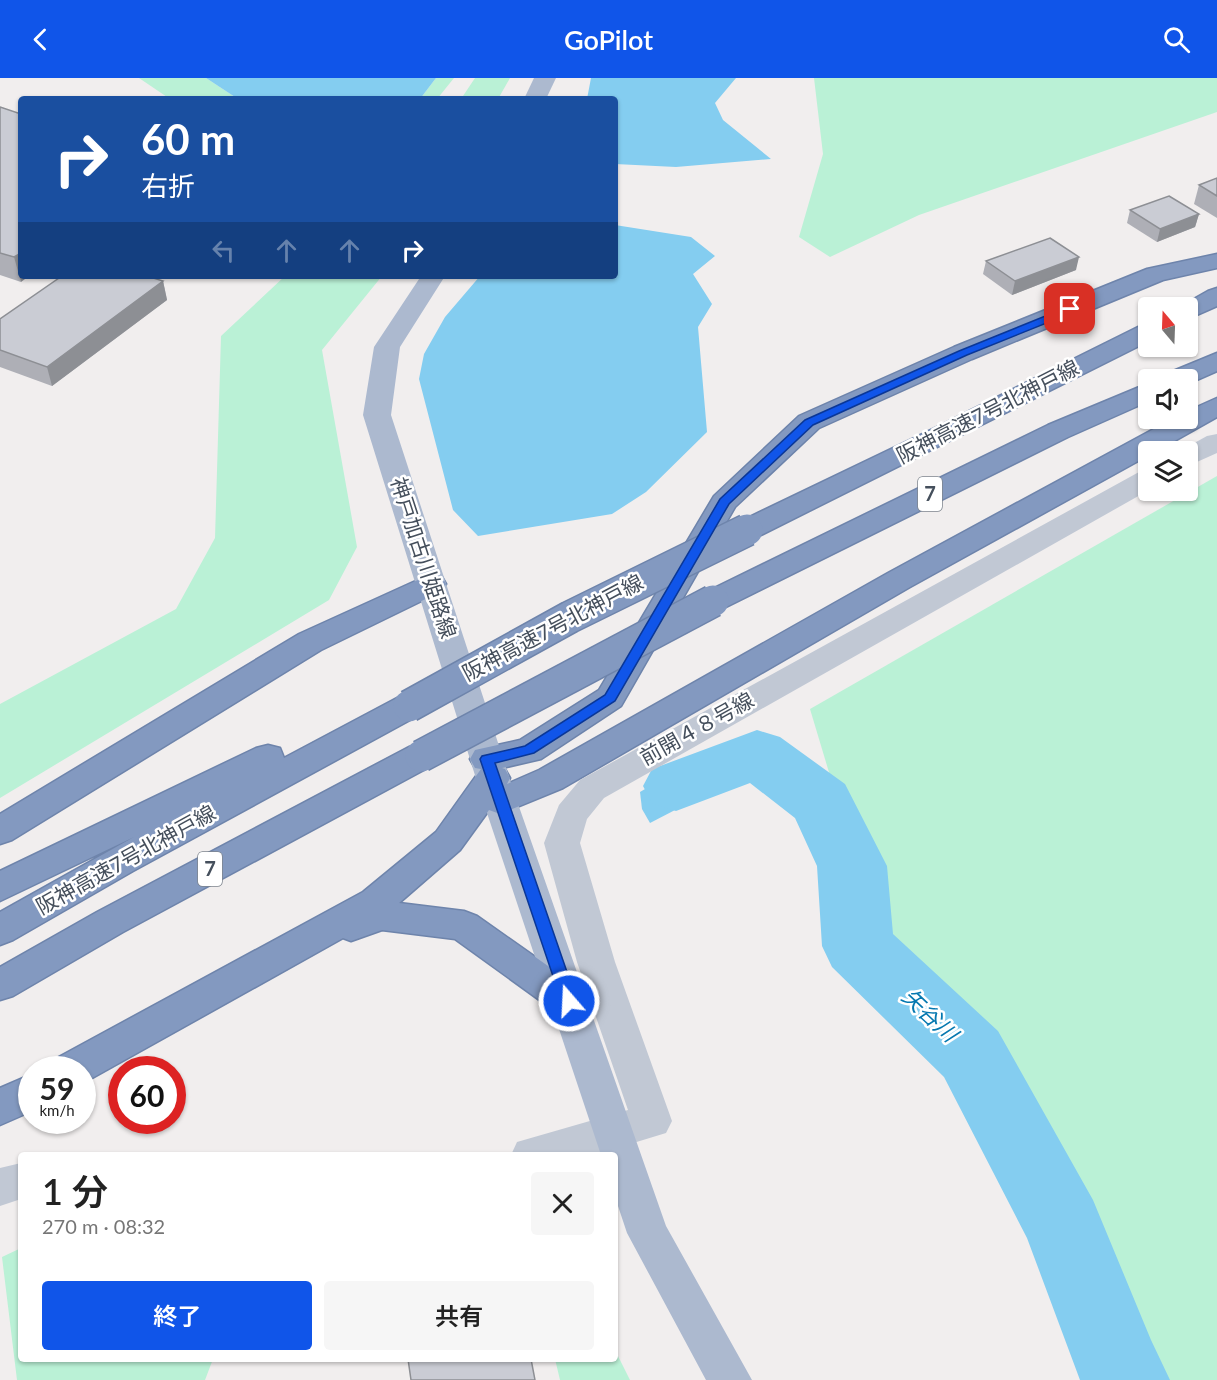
<!DOCTYPE html>
<html lang="ja">
<head>
<meta charset="utf-8">
<style>
	:root { --surface:#fff; --page:#f6f6f6; --text:#222; --muted:#767676; --accent:#1055e9 }
	body { margin:0; font-family:Lato,"Noto Sans JP",sans-serif; background:var(--page); color:var(--text); height:100vh; display:flex; flex-direction:column; font-size:22px; white-space:nowrap }
	* { box-sizing:border-box; margin:0 }
	p { font-size:20px; color:var(--muted) }
	.icon { flex:none; width:33px; height:33px; fill:none; stroke:currentColor; stroke-width:2; stroke-linecap:round; stroke-linejoin:round }
	.map { position:relative; flex:1; overflow:hidden }
	.drawer { position:absolute; left:18px; top:1074px; width:600px; height:210px; display:flex; flex-direction:column; background:var(--surface); border-radius:6px; box-shadow:0 2px 4px #0004 }
	.drawer>* { flex:none }
	.guide { position:absolute; left:18px; top:18px; width:600px; height:183px; border-radius:6px; box-shadow:0 2px 4px #0004; background:#1a4fa0; color:#fff; overflow:hidden }
	.needle { width:39px; rotate:341deg }
	.buttons { position:absolute; left:1138px; top:219px; display:grid; gap:12px }
	.buttons a { display:grid; place-items:center; width:60px; height:60px; border-radius:6px; background:var(--surface); box-shadow:0 2px 4px #0004; font-size:30px }
	.speed { position:absolute; left:18px; top:978px; display:flex; gap:12px; font-size:30px; font-weight:700; text-align:center }
	.speed>* { display:grid; place-content:center; width:78px; height:78px; border-radius:50%; background:var(--surface); box-shadow:0 2px 4px #0004; line-height:1 }
	.speed small { font-size:15px; font-weight:400 }
	.speed .limit { border:9px solid #d22; background:#fff; color:#111 }
	.pin { position:absolute; display:grid; place-items:center; width:51px; height:51px; color:#fff; margin:-26px; border-radius:12px; box-shadow:0 3px 9px #0006 }
	.me { position:absolute; width:66px; margin:-33px; rotate:341deg; stroke-linejoin:round; filter:drop-shadow(0 0 4px #0008) }
	.turn { display:flex; align-items:center; gap:21px; height:126px; padding:0 24px; font-size:27px }
	.turn .icon { width:78px; height:78px; stroke-width:2.5 }
	.turn b { display:block; font-size:42px; line-height:51px }
	.lanes { display:flex; align-items:center; height:57px; padding:0 24px; background:#0003; justify-content:center; gap:30px; direction:ltr }
	.lanes .off { opacity:.35 }
	.round { display:grid; place-items:center; flex:none; width:63px; height:63px; border-radius:6px; background:var(--page) }
	.headline { display:flex; align-items:center; justify-content:space-between; height:102px; padding:0 24px }
	h1 { font-size:36px; font-weight:600; line-height:45px }
	.button { display:flex; gap:12px; margin-top:auto; padding:12px 24px }
	.button a { flex:1; height:69px; border-radius:6px; background:var(--accent); color:#fff; font-size:24px; font-weight:600; line-height:69px; text-align:center }
	.button a+a { background:var(--page); color:var(--text) }
	header { display:flex; justify-content:space-between; align-items:center; height:78px; padding:0 24px; background:var(--accent); color:#fff; font-size:27px; font-weight:600 }
	.map>svg:first-child { display:block }
	.green { fill:#baf1d6 }
	.water { fill:#84cdf0 }
	.lines { fill:none; stroke-linecap:round; stroke-linejoin:round }
	.river { fill:#84cdf0; fill-rule:evenodd }
	.highway-casing { stroke:#6e84ab; stroke-width:3 }
	.street { fill:#c1c8d4; fill-rule:evenodd }
	.primary { fill:#acb9cf; fill-rule:evenodd }
	.highway { fill:#8399c0; fill-rule:evenodd }
	.highway-bridge-casing { stroke:#6e84ab; stroke-width:34; stroke-linecap:butt }
	.highway-bridge { stroke:#8399c0; stroke-width:31 }
	.wall { fill:#aeafb6 }
	.shaded-wall { fill:#8d8f94 }
	.building { fill:#caccd4; stroke:#8d8f94; stroke-width:1.5 }
	.route { fill:#1055e9; stroke:#0a3797; stroke-width:1.5 }
	.labels { text-anchor:middle; stroke-width:5; stroke-linejoin:round; paint-order:stroke }
	.shield { fill:#fff; stroke:#7d848d; stroke-width:1.5 }
	.shield-label { font-size:20px; font-weight:bold; fill:#454f5c }
	.street-label { font-size:21px; fill:#454f5c; stroke:#fff }
	.water-label { font-size:22px; font-style:italic; fill:#0578b0; stroke:#fff }
</style>
</head>
<body>
<header><svg class="icon" aria-label="back" viewBox="0 0 24 24"><path d="M15 5l-7 7 7 7"/></svg>GoPilot<svg class="icon" aria-label="search" viewBox="0 0 24 24"><circle cx="10" cy="10" r="6"/><path d="M15 15l6 6"/></svg></header>
<div class="map">
<svg width="1217" height="1302" viewBox="0 0 1217 1302">
	<rect width="100%" height="100%" fill="#f1eeee"/>
	<g class="green">
		<path d="M139,0H206L238,21H170Z"/>
		<path d="M436,0H454L437,21H420Z"/>
		<path d="M475,0H510L498,21H461Z"/>
		<path d="M814,0H1217V34L919,137L830,179L799,159L823,76Z"/>
		<path d="M285,198H382L322,272L357,469L329,522L0,720V626L176,531L215,460L221,258Z"/>
		<path d="M1217,398V1302H1144L1061,1167L876,851L810,631Z"/>
		<path d="M21,1170V1281H213L205,1302H17L2,1179Z"/>
		<path d="M615,1272L630,1302H560L555,1281H615Z"/>
	</g>
	<g class="water">
		<path d="M206,0H436L420,21H238Z"/>
		<path d="M591,0H736L715,25L723,42L771,81L676,89L615,86V21H587Z"/>
		<path d="M615,147L691,159L715,178L693,196L712,226L698,249L707,354L646,414L612,436L478,458L453,432L419,301L424,276L445,239L480,198H615Z"/>
		<path d="M706,675L758,689L650,745L642,731L640,714Z"/>
	</g>
	<g class="lines">
		<path class="river" d="M757,652L780,659L845,706L887,788L893,856L998,953L1093,1122L1151,1262L1170,1302H1080L1027,1160L944,999L832,889L822,868L817,788L795,740L750,705L676,733L652,725L643,708L652,691Z"/>
		<defs>
			<g id="highway">
				<path d="M1217,176V190L1163,202L972,281L819,350L735,429L621,628L541,681L502,690L505,691L510,700L507,706L539,692L888,495L1174,340H1188V333L1217,320V339L1155,374H1149V377L910,509L563,710L500,736L489,732L460,772L399,825L464,833L477,838L582,912L588,923L582,934L569,939L556,934L455,861L382,852L351,863L343,860L85,1004L82,1005V992H52L57,980L363,814L436,754L481,691L475,690L470,681L475,672L520,662L599,612L714,418L799,338L954,269L1147,191Z"/>
				<path d="M1217,210V228L1188,241V230H1178L1208,213Z"/>
				<path d="M1149,245V263L757,459L747,461L737,459L732,452L737,445L943,346L1140,248Z"/>
				<path d="M1217,275V293L1188,306V302H1162L1166,296Z"/>
				<path d="M1149,305V323L1068,359L724,530L713,533L702,530L698,523L702,516L1048,347Z"/>
				<path d="M431,496L442,499L446,506L442,513L321,572L12,762L0,766V736L299,556Z"/>
				<path d="M409,616L421,620L425,628L421,636L133,793L13,862L0,867V834L134,759L0,823V793L256,670L268,667L280,670L284,680L397,620Z"/>
				<path d="M421,666L433,669L438,678L433,687L123,854L13,918L0,922V889L97,834L409,669Z"/>
				<path d="M32,996V1033L0,1047V1010Z"/>
			</g>
		</defs>
		<use href="#highway" class="highway-casing"/>
		<g class="street">
			<path d="M1217,356V375L1188,388V374H1178L1207,358Z"/>
			<path d="M1149,391V412L604,720L587,741L580,765L615,884L672,1043L666,1055L594,1077H511L517,1064L628,1032L577,884L544,765L559,727L580,702L1139,394Z"/>
			<path d="M21,1085V1121L0,1128V1090Z"/>
		</g>
		<g class="primary">
			<path d="M534,0H556L546,21H524Z"/>
			<path d="M421,198H445L400,269L391,337L517,723L666,1148L752,1302H706L627,1155L615,1119V1077H601L483,723L363,337L374,269Z"/>
		</g>
		<use href="#highway" class="highway"/>
		<defs>
			<g id="highway-bridge">
				<path d="M409,628L570,539L747,452"/>
				<path d="M421,678L713,523"/>
			</g>
		</defs>
		<use href="#highway-bridge" class="highway-bridge-casing"/>
		<use href="#highway-bridge" class="highway-bridge"/>
	</g>
	<g class="wall">
		<path d="M0,29L21,204L0,197Z"/>
		<path d="M1217,100V140L1194,126L1199,107Z"/>
		<path d="M1130,132L1199,136L1195,149L1157,164L1127,145Z"/>
		<path d="M986,183L1076,192L1012,217L983,196Z"/>
		<path d="M163,203L167,222L52,308L0,289V241Z"/>
	</g>
	<g class="shaded-wall">
		<path d="M1199,136L1195,149L1157,164L1160,151Z"/>
		<path d="M21,175V198H29L21,204L14,179Z"/>
		<path d="M1079,179L1076,192L1012,217L1015,203Z"/>
		<path d="M163,203L167,222L52,308L47,289Z"/>
	</g>
	<g class="building">
		<path d="M0,29L21,36V175L14,179L0,175Z"/>
		<path d="M1217,100V118L1199,107Z"/>
		<path d="M1169,118L1199,136L1160,151L1130,132Z"/>
		<path d="M1050,160L1079,179L1015,203L986,183Z"/>
		<path d="M62,198H147L163,203L47,289L0,272V241Z"/>
		<path d="M408,1281H531L535,1302H411Z"/>
	</g>
	<path class="route" d="M1070,228L1075,231L1074,234L967,277L813,347L729,426L615,623L534,675L495,685L577,923L574,928L569,930L563,928L480,681L482,678L525,668L605,617L720,421L805,342L959,273Z"/>
	<g class="labels">
		<g class="shield">
			<rect x="918" y="399" width="24" height="34" rx="4.5"/>
			<rect x="198" y="774" width="24" height="34" rx="4.5"/>
		</g>
		<g class="shield-label">
			<text x="930" y="423">7</text>
			<text x="210" y="798">7</text>
		</g>
		<g class="street-label">
			<text transform="translate(988 334) rotate(-27)" y="7">阪神高速7号北神戸線</text>
			<text transform="translate(423 480) rotate(72)" y="7">神戸加古川姫路線</text>
			<text transform="translate(553 550) rotate(-28)" y="7">阪神高速7号北神戸線</text>
			<text transform="translate(697 651) rotate(-29)" y="7">前開４８号線</text>
			<text transform="translate(126 782) rotate(-29)" y="7">阪神高速7号北神戸線</text>
		</g>
		<g class="water-label">
			<text transform="translate(930 937) rotate(43)" y="8">矢谷川</text>
		</g>
	</g>
</svg>
<div class="buttons">
<a><svg class="needle" viewBox="-14 -14 28 28"><path d="M0-13l5 13h-10z" fill="#e53935"/><path d="M0 13l5-13h-10z" fill="#767676"/></svg></a>
<a><svg class="icon" aria-label="sound" viewBox="0 0 24 24"><path d="M4 9h4l5-4v14l-5-4H4zM17 9q2 3 0 6"/></svg></a>
<a><svg class="icon" aria-label="layers" viewBox="0 0 24 24"><path d="M12 4l9 5-9 5-9-5zM3 14l9 5 9-5"/></svg></a>
</div>
<div class="speed"><div>59<small>km/h</small></div><div class="limit">60</div></div>
<div class="pin" style="left:1070px;top:231px;background:#d93025"><svg class="icon" aria-label="arrive" viewBox="0 0 24 24"><path d="M6 21V4h12l-3 4 3 4H6"/></svg></div>
<svg class="me" style="left:569px;top:923px" viewBox="-20 -20 40 40"><circle r="17" fill="#1055e9" stroke="#fff" stroke-width="3"/><path d="M0-11L8 9 0 5-8 9z" fill="#fff"/></svg>
<div class="guide">
<div class="turn"><svg class="icon" aria-label="right" viewBox="0 0 24 24"><path d="M7 20v-9h11M14 6l5 5-5 5"/></svg><div><b>60 m</b>右折</div></div>
<div class="lanes"><svg class="icon off" aria-label="left" viewBox="0 0 24 24"><path d="M17 20v-9H6M10 6l-5 5 5 5"/></svg><svg class="icon off" aria-label="ahead" viewBox="0 0 24 24"><path d="M12 20V5M6 11l6-6 6 6"/></svg><svg class="icon off" aria-label="ahead" viewBox="0 0 24 24"><path d="M12 20V5M6 11l6-6 6 6"/></svg><svg class="icon" aria-label="right" viewBox="0 0 24 24"><path d="M7 20v-9h11M14 6l5 5-5 5"/></svg></div>
</div>
<section class="drawer">
<div class="headline"><div><h1>1 分</h1><p>270 m · 08:32</p></div><a class="round"><svg class="icon" aria-label="close" viewBox="0 0 24 24"><path d="M6 6l12 12M18 6L6 18"/></svg></a></div>
<div class="button"><a>終了</a><a>共有</a></div>
</section>
</div>
</body>
</html>
